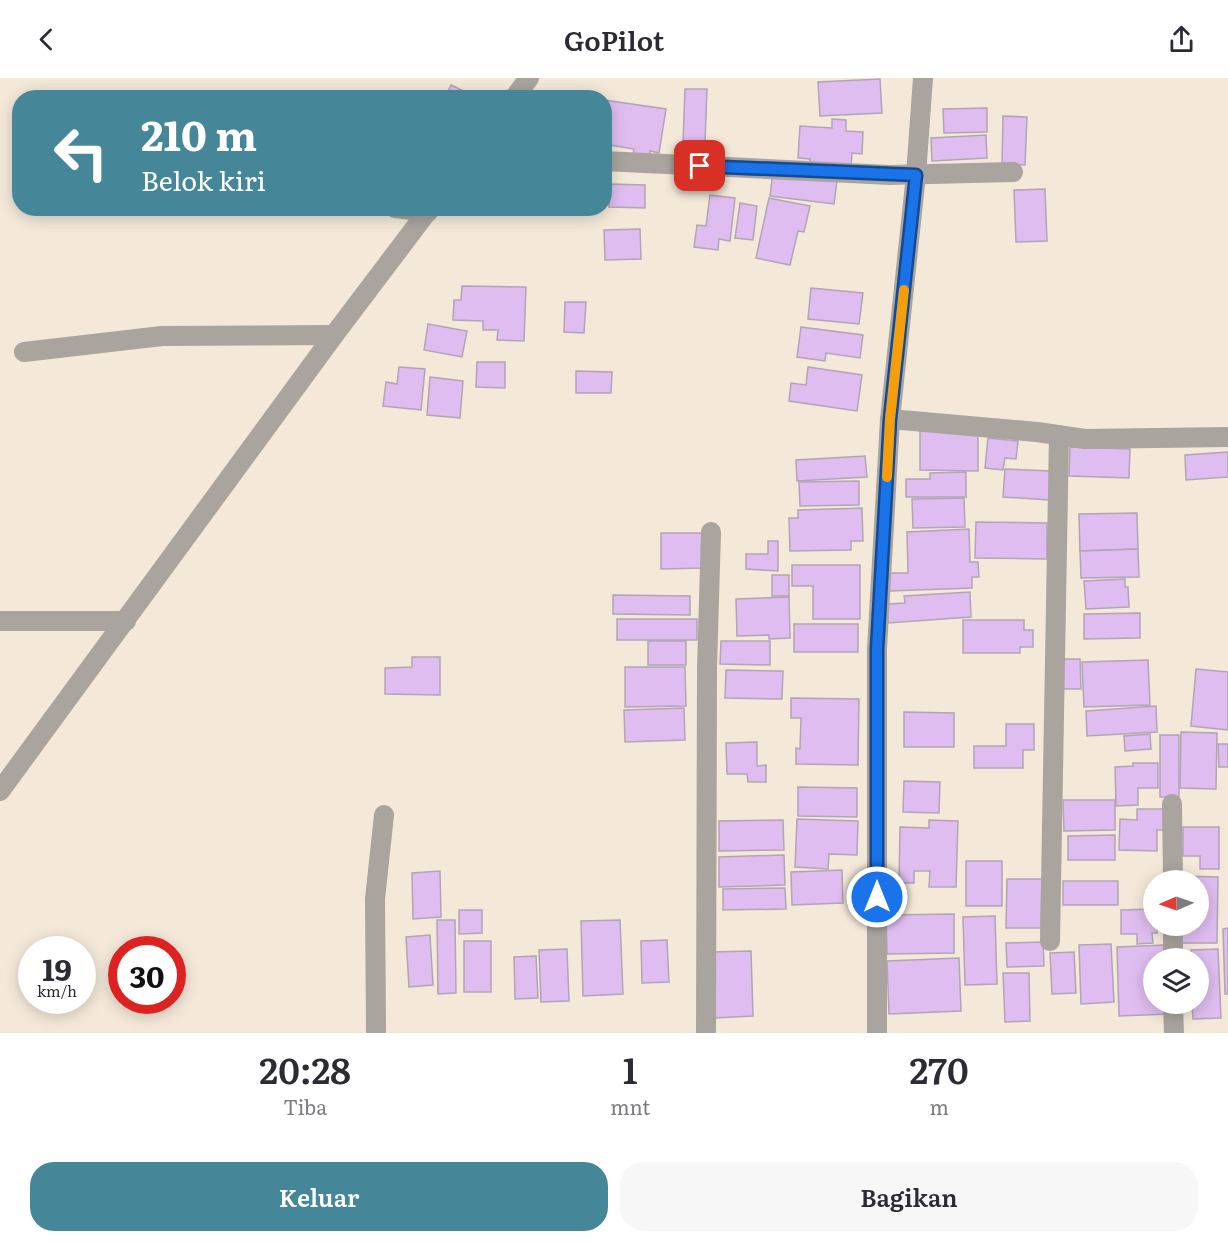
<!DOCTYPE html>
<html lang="id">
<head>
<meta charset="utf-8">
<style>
	:root { --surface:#fff; --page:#f7f7f7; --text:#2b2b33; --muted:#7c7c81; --accent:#458798 }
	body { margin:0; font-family:Literata,serif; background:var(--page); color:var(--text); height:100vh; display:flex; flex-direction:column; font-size:22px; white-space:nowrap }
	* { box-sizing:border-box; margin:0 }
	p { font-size:20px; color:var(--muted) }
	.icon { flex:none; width:33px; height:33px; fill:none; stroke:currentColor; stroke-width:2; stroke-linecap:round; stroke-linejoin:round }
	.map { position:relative; height:955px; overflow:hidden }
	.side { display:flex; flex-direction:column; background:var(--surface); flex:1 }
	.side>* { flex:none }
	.hud { position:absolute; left:12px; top:12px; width:600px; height:126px; border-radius:24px; box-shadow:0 3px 15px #0003; background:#458798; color:#fff; overflow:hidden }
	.needle { width:39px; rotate:268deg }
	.fabs { position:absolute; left:1143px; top:792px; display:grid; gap:12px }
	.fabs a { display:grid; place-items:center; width:66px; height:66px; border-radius:50%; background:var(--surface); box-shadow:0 3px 15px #0003; font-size:30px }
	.speed { position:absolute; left:18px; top:858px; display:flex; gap:12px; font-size:30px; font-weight:700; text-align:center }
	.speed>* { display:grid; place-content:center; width:78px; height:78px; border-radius:50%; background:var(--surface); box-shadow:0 3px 15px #0003; line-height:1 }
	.speed small { font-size:15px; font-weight:400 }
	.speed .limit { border:9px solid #d22; background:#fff; color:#111 }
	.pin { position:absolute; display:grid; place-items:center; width:51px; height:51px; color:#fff; margin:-26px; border-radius:12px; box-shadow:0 3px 9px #0006 }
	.me { position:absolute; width:66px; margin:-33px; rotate:0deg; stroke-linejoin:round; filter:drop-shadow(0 0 4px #0008) }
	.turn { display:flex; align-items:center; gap:21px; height:126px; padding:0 30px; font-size:27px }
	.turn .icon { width:78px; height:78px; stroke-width:2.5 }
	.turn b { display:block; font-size:42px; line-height:51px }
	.eta { display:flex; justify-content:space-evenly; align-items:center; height:102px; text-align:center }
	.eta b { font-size:36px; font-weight:600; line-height:42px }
	.action { display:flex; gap:12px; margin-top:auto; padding:12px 30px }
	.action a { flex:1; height:69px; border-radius:24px; background:var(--accent); color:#fff; font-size:24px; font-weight:600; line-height:69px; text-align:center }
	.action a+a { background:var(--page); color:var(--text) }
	header { display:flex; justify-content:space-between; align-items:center; height:78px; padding:0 30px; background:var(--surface); font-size:27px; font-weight:600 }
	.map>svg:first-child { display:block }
	.building { fill:#dfbdf0; stroke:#b0a5b5; stroke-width:1.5 }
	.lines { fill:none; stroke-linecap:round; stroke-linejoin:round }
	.street { stroke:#a9a49d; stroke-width:20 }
	.route-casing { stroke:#114b97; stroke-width:15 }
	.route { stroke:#1a73e8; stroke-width:10 }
	.slow { stroke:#f59e0b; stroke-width:10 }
</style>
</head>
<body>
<header><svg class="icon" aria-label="back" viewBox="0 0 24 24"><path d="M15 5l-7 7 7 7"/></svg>GoPilot<svg class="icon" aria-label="share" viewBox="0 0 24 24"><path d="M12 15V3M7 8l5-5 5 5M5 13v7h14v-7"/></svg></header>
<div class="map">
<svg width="1228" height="955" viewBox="0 0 1228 955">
	<rect width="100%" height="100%" fill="#f4e9d9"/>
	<g class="building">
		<path d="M880,1L882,35L820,38L818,4Z"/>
		<path d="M451,7L478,20H445Z"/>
		<path d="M685,11H707L705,64H683Z"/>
		<path d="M604,22L666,31L659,75L650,73L649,80L633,77L634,71L604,66Z"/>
		<path d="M987,30V54L944,55L943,31Z"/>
		<path d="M1003,38L1027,39L1025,87L1002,86Z"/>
		<path d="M832,41L846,42V53L863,54L862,76L852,75L851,89L809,86L810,81L798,80L800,48L832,50Z"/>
		<path d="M986,57L987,80L932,83L931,60Z"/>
		<path d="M773,94L837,103L834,126L770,118Z"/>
		<path d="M609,106L645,107V130L609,129Z"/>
		<path d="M1045,111L1047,163L1016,164L1014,112Z"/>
		<path d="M710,117L735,120L730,163L719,161L718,172L694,169L697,147L706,148Z"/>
		<path d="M769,120L810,128L804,154L798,153L790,187L756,180Z"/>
		<path d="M740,125L757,128L753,162L735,160Z"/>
		<path d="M640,151L641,181L605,182L604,152Z"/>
		<path d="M462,208L526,209L524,263L497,262L498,252H483V243L453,242L454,222H461Z"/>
		<path d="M811,210L863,215L859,246L808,241Z"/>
		<path d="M565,224H586L584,255L564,254Z"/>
		<path d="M428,246L467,253L462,279L424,272Z"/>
		<path d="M801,249L863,257L860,280L826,275L825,283L797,279Z"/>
		<path d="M477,284H505V310L476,309Z"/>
		<path d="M399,289L425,291L421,332L383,328L386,304L397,306Z"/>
		<path d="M808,289L862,297L857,333L789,323L791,305L806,307Z"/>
		<path d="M576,293L612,294L611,315H576Z"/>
		<path d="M430,299L463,303L460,340L427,337Z"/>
		<path d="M920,352H978V393L920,392Z"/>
		<path d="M988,360L1018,363L1016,381L1005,380L1003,392L985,390Z"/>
		<path d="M1070,369L1130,371L1129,400L1069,398Z"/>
		<path d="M1228,374V399L1186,402L1185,377Z"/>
		<path d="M865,378L867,399L797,403L796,382Z"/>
		<path d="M1005,391L1051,393L1049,422L1003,419Z"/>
		<path d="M966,394V419H906V401H930V395Z"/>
		<path d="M859,403V427L800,428L799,404Z"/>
		<path d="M964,420L965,449L913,450L912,421Z"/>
		<path d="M862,430L863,463H851V472L790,473L789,440H798V432Z"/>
		<path d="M1137,435L1138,471L1080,473L1079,436Z"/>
		<path d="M976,444L1047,445V481L975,480Z"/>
		<path d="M969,451L970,484H978L979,499H972V510L889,513V495H908L907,454Z"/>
		<path d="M661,455H703V490L661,491Z"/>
		<path d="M768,463H778V493L746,491V476H768Z"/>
		<path d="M1138,471L1139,499L1081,500L1080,473Z"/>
		<path d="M792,487H860V541H813V508H792Z"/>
		<rect x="772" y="497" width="17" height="21"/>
		<path d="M1125,501V509H1128L1129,529L1086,531L1084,503Z"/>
		<path d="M970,514L971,539L888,545L887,526L905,525L904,518Z"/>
		<path d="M613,517L690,518V537L613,536Z"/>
		<path d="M789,519L790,560L769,561V557L737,558L736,521Z"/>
		<path d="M1140,535V560L1084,561V536Z"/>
		<rect x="617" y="541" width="80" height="21"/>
		<path d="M963,542H1024V552H1033V569H1020V575H963Z"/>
		<rect x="794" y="546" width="64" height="28"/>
		<rect x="648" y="563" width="38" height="24"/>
		<path d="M721,563H770V587L720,586Z"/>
		<path d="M412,579H440V617L385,616V590L412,589Z"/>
		<path d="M1062,581H1080L1081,611H1063Z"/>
		<path d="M1148,582L1150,627L1084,629L1082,584Z"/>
		<path d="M625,589H685L686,628L625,629Z"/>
		<path d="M1196,591L1228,594V652L1191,648Z"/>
		<path d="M726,592L783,593L782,621L725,620Z"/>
		<path d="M791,620L859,621L858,687L796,686V670L800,671L801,640H791Z"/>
		<path d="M1156,628L1157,654L1087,658L1086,633Z"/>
		<path d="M684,630L685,662L625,664L624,632Z"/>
		<path d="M904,634L954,635V669H904Z"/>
		<path d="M1006,646H1034V672H1023V690H974V668H1006Z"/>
		<path d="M1181,654L1217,655L1216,711L1180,710Z"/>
		<path d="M1150,656L1151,671L1125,673L1124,658Z"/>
		<rect x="1160" y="657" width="19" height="62"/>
		<path d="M757,664V688L766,687V704H748L747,696H727L726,665Z"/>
		<path d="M1218,666H1228V689H1219Z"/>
		<path d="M1133,685H1158V710H1138V727L1116,728L1115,689L1133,688Z"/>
		<path d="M904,703L940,704L939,735L903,734Z"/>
		<path d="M798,709L857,710V739L798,738Z"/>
		<path d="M1063,722H1115V752L1064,753Z"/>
		<path d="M1137,731H1168V752H1157V773L1119,772L1120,741L1137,742Z"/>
		<path d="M797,741L858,743L857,777L829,776L828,791L795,789Z"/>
		<path d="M783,742L784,772L719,773V743Z"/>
		<path d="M929,742L958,743L956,809H929L930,793H914V805H899L900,749L929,750Z"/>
		<path d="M1183,749H1219V791H1200V778H1183Z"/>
		<path d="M1115,757V782H1068V758Z"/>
		<path d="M784,777L785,807L719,809V779Z"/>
		<rect x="966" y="783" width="36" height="45"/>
		<path d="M842,792L843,825L792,827L791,794Z"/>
		<path d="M440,793L441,839L413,841L412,795Z"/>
		<path d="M1179,798L1218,799L1217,865H1178V848H1198V802H1179Z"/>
		<path d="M1007,801H1042L1041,850H1006Z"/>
		<rect x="1063" y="803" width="55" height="24"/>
		<path d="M785,810L786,831L723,832V811Z"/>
		<path d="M1154,831V848H1157V855H1152L1153,865L1137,866V856H1121V832Z"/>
		<path d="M459,832H482V855L459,856Z"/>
		<path d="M954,836V875L887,876L886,837Z"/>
		<path d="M995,838L997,906L965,907L963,839Z"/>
		<path d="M437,842H455L456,915L438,916Z"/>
		<path d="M620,842L623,916L583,918L581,843Z"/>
		<path d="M1228,850V916H1225L1223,851Z"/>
		<path d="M430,857L433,907L409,909L406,859Z"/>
		<path d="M667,862L669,904L642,905L641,863Z"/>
		<rect x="464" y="863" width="27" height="51"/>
		<path d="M1043,864L1044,888L1007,889L1006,865Z"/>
		<path d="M1111,866L1114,924L1081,926L1079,867Z"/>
		<path d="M1166,867L1167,880H1154V926H1169V936L1119,938L1117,869Z"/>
		<path d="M567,871L569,923L541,924L539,872Z"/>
		<path d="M1218,871L1221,940L1193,941L1192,926H1198V880H1191V872Z"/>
		<path d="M751,873L753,938L715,940L712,874Z"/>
		<path d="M1074,874L1076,915L1052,916L1050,875Z"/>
		<path d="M536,878L538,920L515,921L514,879Z"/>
		<path d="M959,880L961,933L889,936L887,883Z"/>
		<path d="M1003,895H1029L1030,943L1005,944Z"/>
	</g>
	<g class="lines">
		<g class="street">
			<path d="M514,20L529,0"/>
			<path d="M604,83L890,97L1013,94"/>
			<path d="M395,130L428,134"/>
			<path d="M24,274L162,258L334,257"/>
			<path d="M890,341L1037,354L1085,361L1228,359"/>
			<path d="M0,543H126"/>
			<path d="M0,713L334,257L430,130"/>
			<path d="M1172,726L1173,802"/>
			<path d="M1173,848V880"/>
			<path d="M1050,863L1059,357"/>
			<path d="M1173,926L1174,955"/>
			<path d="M376,955L375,821L384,737"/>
			<path d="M706,955L707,590L711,454"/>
			<path d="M877,955V571L890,341L916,97L923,0"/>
		</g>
	</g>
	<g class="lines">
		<defs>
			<path id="route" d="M700,88L916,97L890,341L877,571V819"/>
		</defs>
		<use href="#route" class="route-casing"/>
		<use href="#route" class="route"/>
		<path class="slow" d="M887,399L890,341L904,212"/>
	</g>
</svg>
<div class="fabs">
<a><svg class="needle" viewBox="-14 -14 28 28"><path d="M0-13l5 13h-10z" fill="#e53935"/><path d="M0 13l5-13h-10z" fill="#7c7c81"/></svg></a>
<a><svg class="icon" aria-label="layers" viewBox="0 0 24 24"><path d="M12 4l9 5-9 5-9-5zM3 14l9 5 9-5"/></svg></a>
</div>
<div class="speed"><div>19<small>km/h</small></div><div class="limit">30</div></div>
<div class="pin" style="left:700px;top:88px;background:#d93025"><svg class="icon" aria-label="arrive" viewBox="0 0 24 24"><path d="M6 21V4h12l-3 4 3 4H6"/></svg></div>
<svg class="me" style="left:877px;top:819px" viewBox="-20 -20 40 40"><circle r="17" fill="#1a73e8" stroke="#fff" stroke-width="3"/><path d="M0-11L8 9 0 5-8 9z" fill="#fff"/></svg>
<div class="hud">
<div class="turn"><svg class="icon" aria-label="left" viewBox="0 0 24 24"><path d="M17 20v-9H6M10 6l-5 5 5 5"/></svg><div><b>210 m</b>Belok kiri</div></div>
</div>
</div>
<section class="side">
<div class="eta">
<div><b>20:28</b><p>Tiba</p></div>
<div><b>1</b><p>mnt</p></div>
<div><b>270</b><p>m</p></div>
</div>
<div class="action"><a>Keluar</a><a>Bagikan</a></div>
</section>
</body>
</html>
